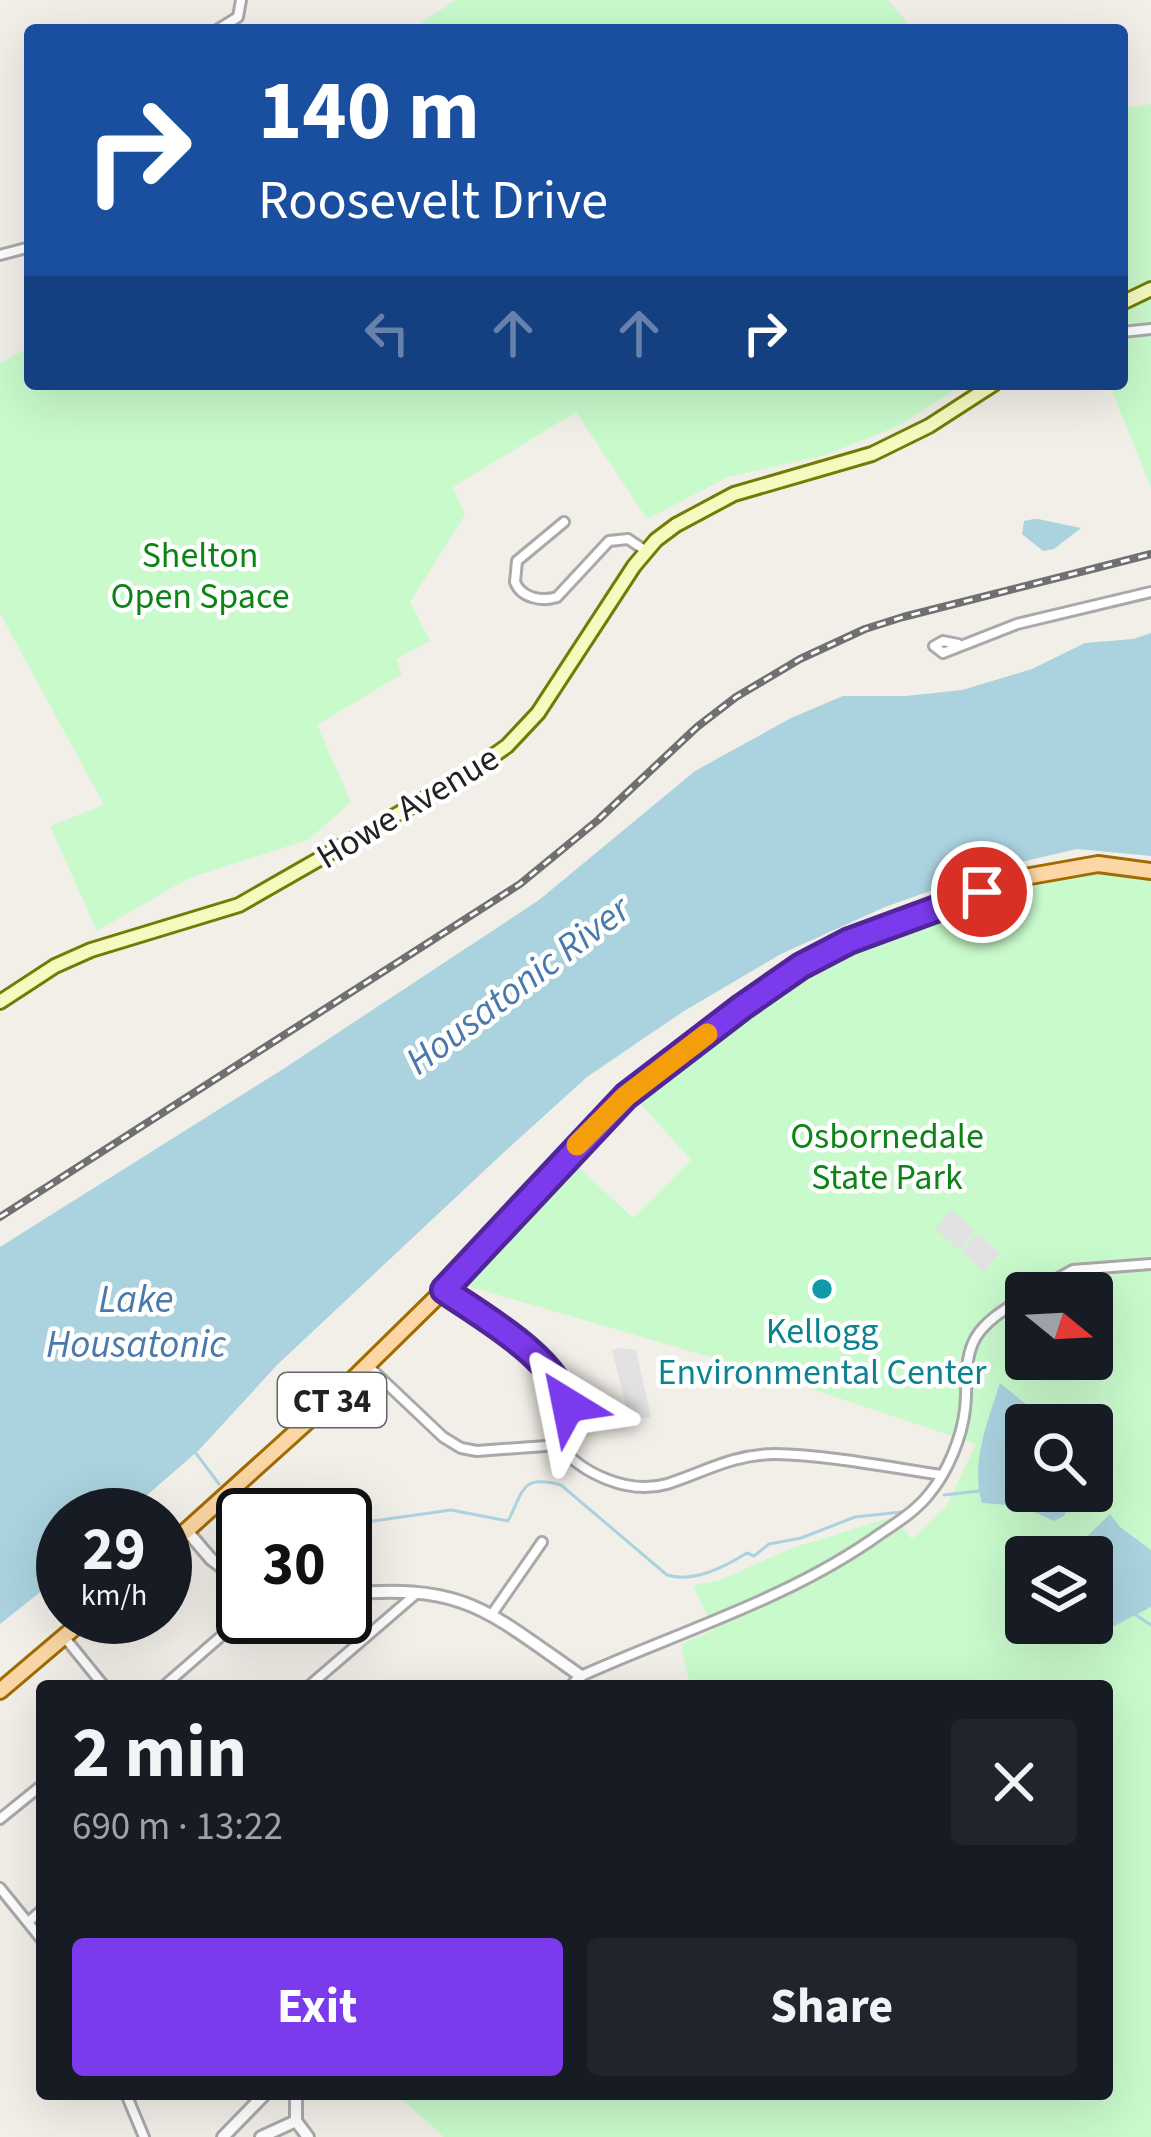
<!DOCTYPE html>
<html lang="en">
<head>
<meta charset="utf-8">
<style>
	:root { --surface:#171b24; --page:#20242c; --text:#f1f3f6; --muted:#9ea1a6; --accent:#7c3aed }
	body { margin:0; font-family:"Source Sans 3",sans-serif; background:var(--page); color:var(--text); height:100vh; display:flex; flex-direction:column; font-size:45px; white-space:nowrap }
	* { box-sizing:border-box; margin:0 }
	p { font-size:39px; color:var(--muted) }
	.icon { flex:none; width:66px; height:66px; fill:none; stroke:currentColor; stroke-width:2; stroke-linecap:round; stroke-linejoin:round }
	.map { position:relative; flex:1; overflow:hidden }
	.drawer { position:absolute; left:36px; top:1680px; width:1077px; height:420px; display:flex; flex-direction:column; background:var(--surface); border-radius:12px; box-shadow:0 12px 48px #0002 }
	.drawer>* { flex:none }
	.banner { position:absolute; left:24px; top:24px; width:1104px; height:366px; border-radius:12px; box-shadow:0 12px 48px #0002; background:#1a4fa0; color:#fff; overflow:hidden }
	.needle { width:78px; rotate:108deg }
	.controls { position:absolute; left:1005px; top:1272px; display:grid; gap:24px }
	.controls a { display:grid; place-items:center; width:108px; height:108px; border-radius:12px; background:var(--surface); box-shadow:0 12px 48px #0002; font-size:60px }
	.speed { position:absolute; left:36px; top:1488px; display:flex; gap:24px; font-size:60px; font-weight:700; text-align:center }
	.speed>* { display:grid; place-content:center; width:156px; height:156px; border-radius:50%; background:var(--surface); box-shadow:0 12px 48px #0002; line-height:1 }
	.speed small { font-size:30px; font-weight:400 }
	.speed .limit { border:6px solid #111; border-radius:18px; background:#fff; color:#111 }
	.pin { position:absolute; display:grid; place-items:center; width:102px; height:102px; color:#fff; margin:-51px; border:6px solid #fff; border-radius:50%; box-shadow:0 3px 12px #0007 }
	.me { position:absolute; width:132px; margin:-66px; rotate:325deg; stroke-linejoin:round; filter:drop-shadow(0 0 9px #0008) }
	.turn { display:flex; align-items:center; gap:42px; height:252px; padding:0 36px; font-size:54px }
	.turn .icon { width:156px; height:156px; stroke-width:2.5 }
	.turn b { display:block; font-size:84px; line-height:102px }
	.lanes { display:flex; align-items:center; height:114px; padding:0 36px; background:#0003; justify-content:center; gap:60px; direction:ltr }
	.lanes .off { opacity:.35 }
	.round { display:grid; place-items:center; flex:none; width:126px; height:126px; border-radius:12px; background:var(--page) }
	.head { display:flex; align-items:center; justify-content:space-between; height:204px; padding:0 36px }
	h1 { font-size:72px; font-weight:700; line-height:90px }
	.action { display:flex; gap:24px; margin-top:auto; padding:24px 36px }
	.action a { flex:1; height:138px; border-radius:12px; background:var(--accent); color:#fff; font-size:48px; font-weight:700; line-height:138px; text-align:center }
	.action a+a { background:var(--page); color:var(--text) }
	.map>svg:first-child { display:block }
	.park { fill:#c8facc; fill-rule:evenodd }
	.parking { fill:#e2e2e2 }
	.water { fill:#aad3df }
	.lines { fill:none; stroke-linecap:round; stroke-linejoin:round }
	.stream { stroke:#aad3df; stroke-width:3 }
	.minor-casing { stroke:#a9a9a9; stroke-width:14 }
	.tertiary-casing { stroke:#a9a9a9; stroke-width:16 }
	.secondary-casing { stroke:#707d05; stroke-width:18 }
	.primary-casing { stroke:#a06b00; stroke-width:20 }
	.minor { stroke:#fff; stroke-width:8 }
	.tertiary { stroke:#fff; stroke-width:10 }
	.secondary { stroke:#f7fabf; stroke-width:12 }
	.primary { stroke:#fcd6a4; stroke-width:14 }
	.rail-casing { stroke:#707070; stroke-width:8 }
	.rail { stroke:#fff; stroke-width:3; stroke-dasharray:9; stroke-linecap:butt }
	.route-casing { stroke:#51269a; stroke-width:30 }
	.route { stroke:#7c3aed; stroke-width:21 }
	.slow { stroke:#f59e0b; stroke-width:21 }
	.culture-dot { fill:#0f9aa8; stroke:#fff; stroke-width:4.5 }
	.labels { text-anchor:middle; stroke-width:9; stroke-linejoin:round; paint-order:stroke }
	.shield { fill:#fff; stroke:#646464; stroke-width:3 }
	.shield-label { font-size:33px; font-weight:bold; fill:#222 }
	.park-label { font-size:36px; fill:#0c8416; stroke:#fff }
	.street-label { font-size:36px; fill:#222; stroke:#fff }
	.culture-label { font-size:36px; fill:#0d838f; stroke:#fff }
	.water-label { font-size:39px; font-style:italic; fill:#4a7aab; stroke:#fff }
</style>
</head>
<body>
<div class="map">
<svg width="1151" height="2137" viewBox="0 0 1151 2137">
	<rect width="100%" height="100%" fill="#f2efe9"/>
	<g class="park">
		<path d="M455,0H888L914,30H411Z"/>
		<path d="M1151,104V487L1109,384H1122V109Z"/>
		<path d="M30,347V384H965L896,427L826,455L728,477L647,519L576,412L453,487L465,515L410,602L430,641L396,659L402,674L317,725L351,802L308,840L189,878L97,931L50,826L104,805L0,613V363Z"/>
		<path d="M1091,874L1151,875V2137H444L396,2094H1107V1686H690L681,1644L714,1630L693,1586L723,1579L792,1548L893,1517L912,1539L947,1505L976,1444L758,1371L464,1285L577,1166L633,1218L691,1160L639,1102L739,1021L850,948L987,895ZM1026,1293H1092V1359H1026ZM1026,1425H1092V1491H1026ZM1026,1557H1092V1623H1026Z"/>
	</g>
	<g class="parking">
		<path d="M952,1210L975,1231L960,1251L935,1229Z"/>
		<path d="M978,1233L1000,1253L983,1272L962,1252Z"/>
		<path d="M619,1348L636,1350L651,1417L636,1420L633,1413H628L612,1350Z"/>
	</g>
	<g class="water">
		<path d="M1034,519H1038L1081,528L1054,549L1043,551L1022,534L1024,521Z"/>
		<path d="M1151,633V856L1077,849L995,868L885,907L781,954L684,1011L587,1077L502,1154L277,1365L199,1450L124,1515H63V1574L0,1624V1247L280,1071L539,900L695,771L791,718L843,696H906L962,690L1032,669L1085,643L1133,639Z"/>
		<path d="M1000,1383L1032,1409L1040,1425H1026V1491H1075L1064,1516L1054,1521L1021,1506L982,1503C970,1464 988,1420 1000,1383Z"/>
		<path d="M1110,1514L1120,1527L1151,1550V1607L1112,1627L1092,1621V1557H1066Z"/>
	</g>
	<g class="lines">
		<g class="stream">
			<path d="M195,1452L219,1484"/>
			<path d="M944,1495L979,1491"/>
			<path d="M345,1525L451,1510L508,1521C524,1491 520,1474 561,1485L667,1575C694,1583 724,1567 747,1553L754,1556L769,1544L801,1538L855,1517L901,1512"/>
			<path d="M1133,1613L1151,1625"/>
		</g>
		<defs>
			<g id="minor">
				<path d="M217,30L238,17L241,0"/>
				<path d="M0,255L30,247"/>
				<path d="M1122,332L1151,329"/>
				<path d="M564,522L517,561L515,582C521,598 542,602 557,597L609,541L628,539L646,551"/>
				<path d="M958,644L943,641L934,646L943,653L1017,624L1151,592"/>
				<path d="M445,1291L551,1371L568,1405L559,1445"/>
				<path d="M1031,1293L1073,1270L1151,1264"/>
				<path d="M367,1365L443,1437L461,1448L477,1451L559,1445C582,1474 629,1495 667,1484C704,1472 734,1454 775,1454C829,1455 887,1467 942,1475"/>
				<path d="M492,1614L542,1542"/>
				<path d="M65,1638L104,1686"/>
				<path d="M581,1676C681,1631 791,1598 880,1534C898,1522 917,1510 930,1493C948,1471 962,1437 965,1409C968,1385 963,1359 976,1337C987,1319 1009,1307 1026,1296"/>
				<path d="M164,1686L243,1617"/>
				<path d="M309,1686L417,1593"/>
				<path d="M0,1819L42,1785"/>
				<path d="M0,1888L42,1940"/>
				<path d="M28,1922L42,1910"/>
				<path d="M126,2094L144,2137"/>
			</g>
			<g id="tertiary">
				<path d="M187,1531L211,1559L243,1583"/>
				<path d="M345,1594C466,1583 487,1611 581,1676L572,1686"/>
				<path d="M296,2094V2121L308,2137"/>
				<path d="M223,2137L265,2094"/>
				<path d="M261,2137L296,2121"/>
			</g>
			<g id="secondary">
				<path d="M1122,303L1151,289"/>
				<path d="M0,1002L55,966L91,950L239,905L466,775L507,746L538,713L634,566L656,540L676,525L734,494L872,454L929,426L994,384"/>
			</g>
			<g id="primary">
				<path d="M165,1550L340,1392L451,1283L586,1135L626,1097L801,966L849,941L1019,878L1098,864L1151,871"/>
				<path d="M0,1691L87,1617"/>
			</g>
		</defs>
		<use href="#minor" class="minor-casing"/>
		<use href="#tertiary" class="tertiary-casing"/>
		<use href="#secondary" class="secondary-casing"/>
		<use href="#primary" class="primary-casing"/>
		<use href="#minor" class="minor"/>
		<use href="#tertiary" class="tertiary"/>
		<use href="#secondary" class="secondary"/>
		<use href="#primary" class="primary"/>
		<defs>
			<path id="rail" d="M0,1217L520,884L598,820L697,727L736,697L800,659L865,629L903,617L1151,554"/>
		</defs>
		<use href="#rail" class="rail-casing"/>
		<use href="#rail" class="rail"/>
	</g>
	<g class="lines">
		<defs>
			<path id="route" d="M568,1405C554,1356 484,1318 444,1290L626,1096L742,1007L801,966L849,941L982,892"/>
		</defs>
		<use href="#route" class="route-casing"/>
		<use href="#route" class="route"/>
		<path class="slow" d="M577,1145L626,1096L707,1034"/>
	</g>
	<circle class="culture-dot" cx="822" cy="1289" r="12"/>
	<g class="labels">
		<rect class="shield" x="278" y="1373" width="108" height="54" rx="9"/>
		<g class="shield-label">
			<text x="332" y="1412">CT 34</text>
		</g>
		<g class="park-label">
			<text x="200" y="567">Shelton<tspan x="200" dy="41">Open Space</tspan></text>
			<text x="887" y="1148">Osbornedale<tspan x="887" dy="41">State Park</tspan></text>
		</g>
		<g class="street-label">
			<text transform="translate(407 806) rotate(-31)" y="13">Howe Avenue</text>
		</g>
		<g class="culture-label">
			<text x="822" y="1343">Kellogg<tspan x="822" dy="41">Environmental Center</tspan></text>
		</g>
		<g class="water-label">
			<text transform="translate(517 984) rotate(-37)" y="14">Housatonic River</text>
			<text x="136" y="1312">Lake<tspan x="136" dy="45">Housatonic</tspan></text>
		</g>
	</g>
</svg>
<div class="controls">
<a><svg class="needle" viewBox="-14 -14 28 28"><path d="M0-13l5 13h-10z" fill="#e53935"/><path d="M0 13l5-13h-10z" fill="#9ea1a6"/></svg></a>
<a><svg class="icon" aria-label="search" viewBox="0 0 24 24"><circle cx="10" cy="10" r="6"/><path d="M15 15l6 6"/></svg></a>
<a><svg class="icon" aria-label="layers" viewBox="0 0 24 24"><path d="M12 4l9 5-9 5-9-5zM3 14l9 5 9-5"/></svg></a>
</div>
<div class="speed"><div>29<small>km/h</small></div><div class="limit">30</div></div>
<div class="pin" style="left:982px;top:892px;background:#d93025"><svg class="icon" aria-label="arrive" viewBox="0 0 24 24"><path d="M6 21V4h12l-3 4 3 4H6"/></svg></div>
<svg class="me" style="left:568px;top:1405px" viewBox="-20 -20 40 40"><path d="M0-17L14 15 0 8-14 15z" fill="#7c3aed" stroke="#fff" stroke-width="4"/></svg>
<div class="banner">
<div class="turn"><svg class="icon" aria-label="right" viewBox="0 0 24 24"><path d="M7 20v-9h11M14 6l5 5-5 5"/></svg><div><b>140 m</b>Roosevelt Drive</div></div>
<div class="lanes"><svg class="icon off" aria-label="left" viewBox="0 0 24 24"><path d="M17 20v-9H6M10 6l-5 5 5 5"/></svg><svg class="icon off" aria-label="ahead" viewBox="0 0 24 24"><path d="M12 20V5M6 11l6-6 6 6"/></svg><svg class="icon off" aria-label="ahead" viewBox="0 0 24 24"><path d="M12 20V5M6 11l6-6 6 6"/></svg><svg class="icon" aria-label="right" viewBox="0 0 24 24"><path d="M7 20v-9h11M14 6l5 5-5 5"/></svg></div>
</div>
<section class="drawer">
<div class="head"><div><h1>2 min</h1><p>690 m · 13:22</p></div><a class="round"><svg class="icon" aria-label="close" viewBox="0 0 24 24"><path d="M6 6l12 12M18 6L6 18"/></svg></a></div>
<div class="action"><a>Exit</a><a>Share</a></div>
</section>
</div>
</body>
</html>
